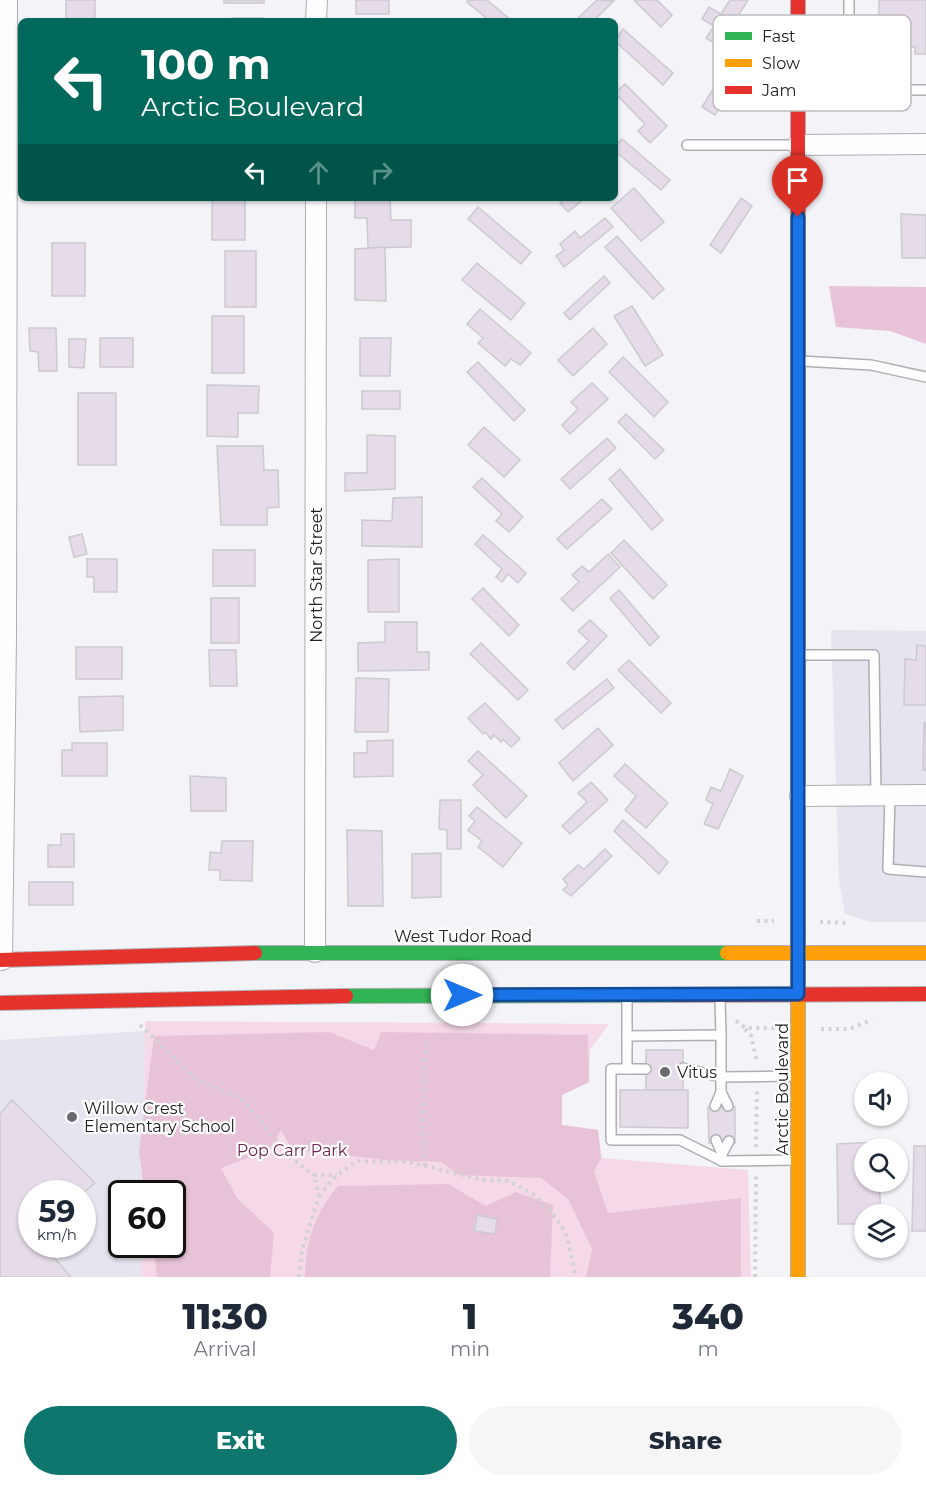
<!DOCTYPE html>
<html lang="en">
<head>
<meta charset="utf-8">
<style>
	:root { --surface:#fff; --page:#f6f6f7; --text:#1f2937; --muted:#747a83; --accent:#0f766e }
	body { margin:0; font-family:Montserrat,sans-serif; background:var(--page); color:var(--text); height:100vh; display:flex; flex-direction:column; font-size:22px; white-space:nowrap }
	* { box-sizing:border-box; margin:0 }
	p { font-size:20px; color:var(--muted) }
	.icon { flex:none; width:33px; height:33px; fill:none; stroke:currentColor; stroke-width:2; stroke-linecap:round; stroke-linejoin:round }
	.map { position:relative; height:1277px; overflow:hidden }
	.details { display:flex; flex-direction:column; background:var(--surface); flex:1 }
	.details>* { flex:none }
	.guide { position:absolute; left:18px; top:18px; width:600px; height:183px; border-radius:9px; box-shadow:0 2px 4px #0004; background:#00695c; color:#fff; overflow:hidden }
	.controls { position:absolute; left:854px; top:1072px; display:grid; gap:12px }
	.controls a { display:grid; place-items:center; width:54px; height:54px; border-radius:50%; background:var(--surface); box-shadow:0 2px 4px #0004; font-size:30px }
	.speed { position:absolute; left:18px; top:1180px; display:flex; gap:12px; font-size:30px; font-weight:700; text-align:center }
	.speed>* { display:grid; place-content:center; width:78px; height:78px; border-radius:50%; background:var(--surface); box-shadow:0 2px 4px #0004; line-height:1 }
	.speed small { font-size:15px; font-weight:400 }
	.speed .limit { border:3px solid #111; border-radius:9px; background:#fff; color:#111 }
	.pin { position:absolute; display:grid; place-items:center; width:51px; height:51px; color:#fff; margin:-62px -26px; border-radius:50% 50% 50% 0; rotate:-45deg; box-shadow:0 0 6px #0007 }
	.pin .icon { rotate:45deg }
	.me { position:absolute; width:66px; margin:-33px; rotate:90deg; stroke-linejoin:round; filter:drop-shadow(0 0 4px #0008) }
	.turn { display:flex; align-items:center; gap:21px; height:126px; padding:0 24px; font-size:27px }
	.turn .icon { width:78px; height:78px; stroke-width:2.5 }
	.turn b { display:block; font-size:42px; line-height:51px }
	.lanes { display:flex; align-items:center; height:57px; padding:0 24px; background:#0003; justify-content:center; gap:30px; direction:ltr }
	.lanes .off { opacity:.35 }
	.eta { display:flex; justify-content:space-evenly; align-items:center; height:102px; text-align:center }
	.eta b { font-size:36px; font-weight:800; line-height:42px }
	.cta { display:flex; gap:12px; margin-top:auto; padding:12px 24px }
	.cta a { flex:1; height:69px; border-radius:36px; background:var(--accent); color:#fff; font-size:24px; font-weight:800; line-height:69px; text-align:center }
	.cta a+a { background:var(--page); color:var(--text) }
	.map>svg:first-child { display:block }
	.built { fill:#e6e4ef; fill-rule:evenodd }
	.green { fill:#f6d9e9 }
	.forest { fill:#e8c3d8 }
	.building { fill:#e6dce9; stroke:#cbcacd; stroke-width:1.5 }
	.lines { fill:none; stroke-linecap:round; stroke-linejoin:round }
	.lane-casing { stroke:#afaeb2; stroke-width:12 }
	.street-casing { stroke:#afaeb2; stroke-width:22 }
	.fast-casing { stroke:#afaeb2; stroke-width:16 }
	.slow-casing { stroke:#afaeb2; stroke-width:16 }
	.jam-casing { stroke:#afaeb2; stroke-width:16 }
	.path { stroke:#d2d2d4; stroke-width:4; stroke-dasharray:3 4.5; stroke-linecap:butt }
	.lane { stroke:#fdfdfe; stroke-width:9 }
	.street { stroke:#fdfdfe; stroke-width:20 }
	.fast { stroke:#30b455; stroke-width:14 }
	.slow { stroke:#ff9f0a; stroke-width:14 }
	.jam { stroke:#e5322d; stroke-width:14 }
	.route-casing { stroke:#114b97; stroke-width:15 }
	.route { stroke:#1a73e8; stroke-width:10 }
	.poi-dot { fill:#6b6a6e; stroke:#fff; stroke-width:2 }
	.labels { text-anchor:middle; stroke-width:4.5; stroke-linejoin:round; paint-order:stroke }
	.street-label { font-size:16px; fill:#212023; stroke:#fff }
	.poi-label { font-size:16px; fill:#212023; stroke:#fff; text-anchor:start }
	.park-label { font-size:16px; fill:#6d214e; stroke:#fff }
	.key { fill:#fff; stroke:#bcbcbd; stroke-width:1.5 }
	.key-label { font-size:16px; fill:#212023 }
</style>
</head>
<body>
<div class="map">
<svg width="926" height="1277" viewBox="0 0 926 1277">
	<rect width="100%" height="100%" fill="#f4f3f8"/>
	<g class="built">
		<path d="M831,630L926,631V922H870L845,914L839,881Z"/>
		<path d="M145,1031L143,1194H122V1245H143L142,1277H0V1040ZM32,1194H82V1245H32Z"/>
	</g>
	<path class="green" d="M145,1021L609,1024L590,1050L589,1082L562,1095V1125L598,1130L602,1158L748,1170L751,1277H142V1245H172V1194H143Z"/>
	<g class="forest">
		<path d="M829,286L926,287V344L890,331L836,327Z"/>
		<path d="M329,1032L374,1050L381,1032L588,1035L589,1082L562,1095V1125L598,1130L601,1158L594,1172L608,1213L741,1198V1277H586L592,1249L568,1199L541,1178L458,1175L442,1162L385,1160L292,1149L281,1130L269,1150L221,1168L237,1198L274,1233L270,1277H157L153,1245H172V1194H145L139,1152L154,1036Z"/>
		<path d="M448,1184L486,1206L516,1192L553,1205L550,1277H305C305,1242 315,1213 338,1186Z"/>
	</g>
	<g class="building">
		<rect x="66" y="0" width="29" height="21"/>
		<rect x="224" y="0" width="40" height="3"/>
		<rect x="356" y="0" width="33" height="14"/>
		<path d="M468,0H487L512,21H490L467,2Z"/>
		<path d="M597,0L614,1L593,21H575Z"/>
		<path d="M634,0H657L672,15L661,27Z"/>
		<path d="M730,0H748L719,46L706,38L714,26L702,19L709,7L721,14Z"/>
		<path d="M879,0H926V54H915V47H907V83L868,84V30H879Z"/>
		<rect x="232" y="18" width="31" height="3"/>
		<path d="M623,29L673,73L663,85L615,41Z"/>
		<path d="M737,50L751,58L715,115L702,107Z"/>
		<path d="M625,84L667,126L650,143L638,131L645,124L615,93Z"/>
		<path d="M622,139L670,180L661,190L615,151V146Z"/>
		<path d="M634,188L664,222L641,241L611,208Z"/>
		<rect x="212" y="198" width="33" height="42"/>
		<path d="M355,198H390L391,220H411V247L368,248L367,218H355Z"/>
		<path d="M566,198H585L568,212L560,203Z"/>
		<path d="M741,198L752,206L721,253L710,245Z"/>
		<path d="M478,207L531,252L521,264L468,219Z"/>
		<path d="M901,214L926,215V258H902Z"/>
		<path d="M605,218L613,227L564,267L556,256L564,250L560,244L575,231L580,238Z"/>
		<path d="M617,236L664,289L653,299L605,247Z"/>
		<rect x="52" y="243" width="33" height="53"/>
		<path d="M385,247L386,301L355,300V249Z"/>
		<rect x="225" y="251" width="31" height="56"/>
		<path d="M477,263L525,303L511,320L462,280Z"/>
		<path d="M604,276L610,283L570,320L564,313Z"/>
		<path d="M632,306L663,355L645,366L614,316Z"/>
		<path d="M480,309L531,353L520,365L511,359L505,366L478,343L483,338L467,324Z"/>
		<rect x="212" y="316" width="32" height="57"/>
		<path d="M29,328H56L57,371H39L38,352L30,351Z"/>
		<path d="M593,328L607,344L573,376L558,360Z"/>
		<rect x="100" y="338" width="33" height="29"/>
		<path d="M360,338H391L390,376H360Z"/>
		<path d="M69,339H86L84,368L69,367Z"/>
		<path d="M623,357L668,402L654,417L609,372Z"/>
		<path d="M478,362L525,410L514,421L467,372Z"/>
		<path d="M592,383L608,399L570,434L562,425L578,409L571,402Z"/>
		<path d="M207,385L259,386L258,413H238V437L207,436Z"/>
		<rect x="362" y="391" width="38" height="18"/>
		<rect x="78" y="393" width="38" height="72"/>
		<path d="M626,414L664,450L655,459L618,422Z"/>
		<path d="M484,427L520,460L504,477L468,445Z"/>
		<path d="M367,435L395,436V489L345,491V473H367Z"/>
		<path d="M607,438L616,448L570,489L561,479Z"/>
		<path d="M217,446H263L264,470H278L279,507L267,508V525H221Z"/>
		<path d="M620,469L663,520L652,530L609,479Z"/>
		<path d="M482,478L523,517L509,532L496,521L502,514L473,487Z"/>
		<path d="M422,497V547L362,546V520L392,521L393,498Z"/>
		<path d="M602,499L612,509L567,549L557,539Z"/>
		<path d="M82,534L87,554L74,557L69,537Z"/>
		<path d="M483,535L526,573L518,583L508,574L502,582L496,577L502,569L475,544Z"/>
		<path d="M624,540L667,585L653,599L611,553Z"/>
		<rect x="213" y="550" width="42" height="36"/>
		<path d="M608,554L620,567L573,611L561,599L579,582L572,575L582,566L589,572Z"/>
		<path d="M87,559H117V592H94V577H87Z"/>
		<path d="M399,559V612H368V560Z"/>
		<path d="M483,588L519,625L509,636L472,599Z"/>
		<path d="M619,590L659,637L650,646L610,598Z"/>
		<rect x="211" y="598" width="28" height="45"/>
		<path d="M590,620L607,636L574,670L567,663L589,641L578,631Z"/>
		<path d="M385,622H417V652H429V670L358,671V643L385,642Z"/>
		<path d="M481,643L528,690L518,700L470,654Z"/>
		<path d="M917,645L926,646V705H904L905,659L916,660Z"/>
		<rect x="76" y="647" width="46" height="32"/>
		<path d="M209,650H236L237,686H210Z"/>
		<path d="M629,660L671,703L661,713L618,670Z"/>
		<path d="M356,678L389,679L388,732H355Z"/>
		<path d="M607,679L614,688L563,729L555,720Z"/>
		<path d="M123,696V730L80,732L79,697Z"/>
		<path d="M485,703L520,739L511,747L503,739L501,742L494,735L491,739L485,732L483,734L468,718Z"/>
		<path d="M924,723H926V770H923Z"/>
		<path d="M598,728L613,745L573,781L559,763Z"/>
		<path d="M393,740V776L354,777V753H367V741Z"/>
		<path d="M72,743H107V776H62V750H72Z"/>
		<path d="M478,751L527,796L506,818L473,785L483,775L468,761Z"/>
		<path d="M625,764L668,803L646,828L625,810L636,796L614,776Z"/>
		<path d="M730,769L743,776L718,829L704,824L713,804L706,800L711,787L721,791Z"/>
		<path d="M190,776L226,778V811H191Z"/>
		<path d="M591,782L608,800L570,834L562,826L587,802L578,793Z"/>
		<path d="M440,800H461V849H447V830L439,829Z"/>
		<path d="M477,807L522,843L503,867L478,847L482,841L468,830L475,821L469,816Z"/>
		<path d="M623,820L668,862L659,874L614,831Z"/>
		<path d="M347,830L382,831L383,906H348Z"/>
		<path d="M61,834H74V867H48V845H61Z"/>
		<path d="M222,841H253L252,881L220,880V870H209L210,852L221,853Z"/>
		<path d="M605,849L612,856L571,896L563,890L568,885L563,879L578,865L584,869Z"/>
		<path d="M441,853V897L412,898V854Z"/>
		<rect x="29" y="882" width="44" height="23"/>
		<rect x="646" y="1050" width="37" height="43"/>
		<path d="M620,1090H688V1128L620,1127Z"/>
		<path d="M12,1100L95,1183L82,1194H32V1245H43L71,1277H0V1114Z"/>
		<path d="M708,1107H735V1143H709Z"/>
		<path d="M877,1142V1149H864V1182H879L881,1215H864V1224H838L837,1144Z"/>
		<path d="M914,1146H926V1231H912Z"/>
		<path d="M477,1215L497,1219L495,1234L474,1231Z"/>
	</g>
	<g class="lines">
		<defs>
			<g id="lane">
				<path d="M849,2V90H926"/>
				<path d="M687,145H796"/>
				<path d="M801,361L871,365L926,377"/>
				<path d="M801,655H874L876,796"/>
				<path d="M890,796L888,869L926,872"/>
				<path d="M720,999L721,1035"/>
				<path d="M627,1000V1069H646"/>
				<path d="M627,1036L721,1035V1077L796,1076"/>
				<path d="M683,1068L721,1077V1092L715,1106"/>
				<path d="M627,1069H611V1140H680L722,1161"/>
				<path d="M721,1092L728,1106"/>
				<path d="M716,1140L722,1154L729,1141"/>
				<path d="M722,1157V1161L797,1160"/>
			</g>
			<g id="street">
				<path d="M316,21L317,0"/>
				<path d="M798,145L926,144"/>
				<path d="M800,796L926,795"/>
				<path d="M315,952L316,198"/>
				<path d="M2,960L6,637L7,0"/>
			</g>
			<g id="fast">
				<path d="M255,953H727"/>
				<path d="M346,996L675,995"/>
			</g>
			<g id="slow">
				<path d="M798,211V644"/>
				<path d="M798,933V1277"/>
				<path d="M727,953H926"/>
			</g>
			<g id="jam">
				<path d="M798,0V211"/>
				<path d="M798,644V933"/>
				<path d="M0,960L255,953"/>
				<path d="M675,995L926,994"/>
				<path d="M0,1003L346,996"/>
			</g>
		</defs>
		<use href="#lane" class="lane-casing"/>
		<use href="#street" class="street-casing"/>
		<use href="#fast" class="fast-casing"/>
		<use href="#slow" class="slow-casing"/>
		<use href="#jam" class="jam-casing"/>
		<g class="path">
			<path d="M757,921H774"/>
			<path d="M820,922L846,923"/>
			<path d="M736,1021L746,1028H774"/>
			<path d="M140,1025L197,1080L241,1098L291,1158L314,1175"/>
			<path d="M745,1029L751,1035L757,1063"/>
			<path d="M821,1029H849L872,1020"/>
			<path d="M756,1147L757,1089"/>
			<path d="M425,1166L422,1127L426,1044"/>
			<path d="M319,1196L337,1175L357,1161L409,1162L483,1180L508,1181L533,1194L557,1219L567,1236L576,1277"/>
			<path d="M299,1277L302,1250L319,1196L314,1175H337"/>
			<path d="M755,1277L756,1173"/>
		</g>
		<use href="#lane" class="lane"/>
		<use href="#street" class="street"/>
		<use href="#fast" class="fast"/>
		<use href="#slow" class="slow"/>
		<use href="#jam" class="jam"/>
	</g>
	<g class="lines">
		<defs>
			<path id="route" d="M462,995L798,994V217"/>
		</defs>
		<use href="#route" class="route-casing"/>
		<use href="#route" class="route"/>
	</g>
	<g class="poi-dot">
		<circle cx="665" cy="1072" r="6"/>
		<circle cx="72" cy="1117" r="6"/>
	</g>
	<g class="labels">
		<g class="street-label">
			<text transform="translate(316 575) rotate(-90)" y="6">North Star Street</text>
			<text x="463" y="942">West Tudor Road</text>
			<text transform="translate(782 1089) rotate(-90)" y="6">Arctic Boulevard</text>
		</g>
		<g class="poi-label">
			<text x="677" y="1078">Vitus</text>
			<text x="84" y="1114">Willow Crest<tspan x="84" dy="18">Elementary School</tspan></text>
		</g>
		<g class="park-label">
			<text x="292" y="1156">Pop Carr Park</text>
		</g>
	</g>
	<rect x="713" y="15" width="198" height="96" rx="9" class="key"/>
	<rect x="725" y="32" width="27" height="8" fill="#30b455"/>
	<rect x="725" y="59" width="27" height="8" fill="#ff9f0a"/>
	<rect x="725" y="86" width="27" height="8" fill="#e5322d"/>
	<g class="key-label">
		<text x="762" y="42">Fast</text>
		<text x="762" y="69">Slow</text>
		<text x="762" y="96">Jam</text>
	</g>
</svg>
<div class="controls">
<a><svg class="icon" aria-label="sound" viewBox="0 0 24 24"><path d="M4 9h4l5-4v14l-5-4H4zM17 9q2 3 0 6"/></svg></a>
<a><svg class="icon" aria-label="search" viewBox="0 0 24 24"><circle cx="10" cy="10" r="6"/><path d="M15 15l6 6"/></svg></a>
<a><svg class="icon" aria-label="layers" viewBox="0 0 24 24"><path d="M12 4l9 5-9 5-9-5zM3 14l9 5 9-5"/></svg></a>
</div>
<div class="speed"><div>59<small>km/h</small></div><div class="limit">60</div></div>
<div class="pin" style="left:798px;top:217px;background:#d93025"><svg class="icon" aria-label="arrive" viewBox="0 0 24 24"><path d="M6 21V4h12l-3 4 3 4H6"/></svg></div>
<svg class="me" style="left:462px;top:995px" viewBox="-20 -20 40 40"><circle r="19" fill="#fff"/><path d="M0-13L10 11 0 6-10 11z" fill="#1a73e8"/></svg>
<div class="guide">
<div class="turn"><svg class="icon" aria-label="left" viewBox="0 0 24 24"><path d="M17 20v-9H6M10 6l-5 5 5 5"/></svg><div><b>100 m</b>Arctic Boulevard</div></div>
<div class="lanes"><svg class="icon" aria-label="left" viewBox="0 0 24 24"><path d="M17 20v-9H6M10 6l-5 5 5 5"/></svg><svg class="icon off" aria-label="ahead" viewBox="0 0 24 24"><path d="M12 20V5M6 11l6-6 6 6"/></svg><svg class="icon off" aria-label="right" viewBox="0 0 24 24"><path d="M7 20v-9h11M14 6l5 5-5 5"/></svg></div>
</div>
</div>
<section class="details">
<div class="eta">
<div><b>11:30</b><p>Arrival</p></div>
<div><b>1</b><p>min</p></div>
<div><b>340</b><p>m</p></div>
</div>
<div class="cta"><a>Exit</a><a>Share</a></div>
</section>
</body>
</html>
